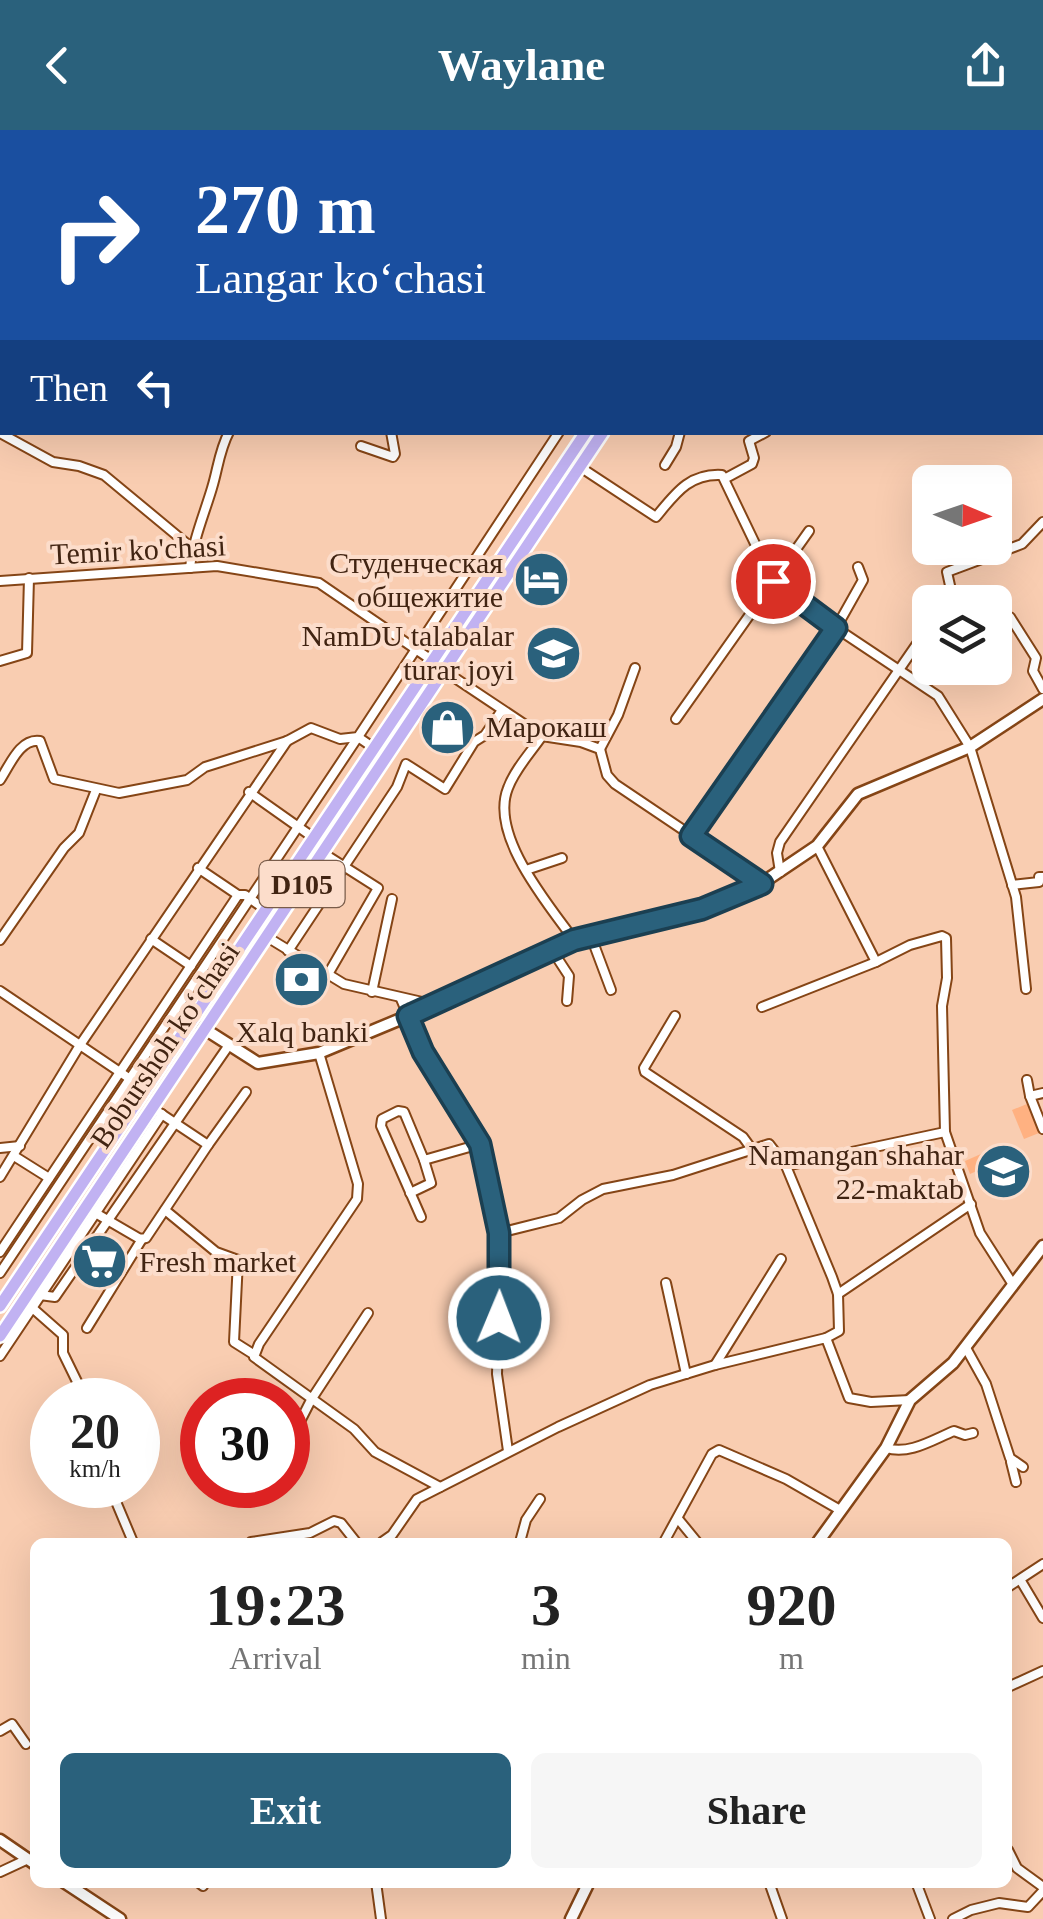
<!DOCTYPE html>
<html lang="en">
<head>
<meta charset="utf-8">
<style>
	:root { --surface:#fff; --page:#f6f6f6; --text:#222; --muted:#767676; --accent:#2a617c }
	body { margin:0; font-family:"Times New Roman",serif; background:var(--page); color:var(--text); height:100vh; display:flex; flex-direction:column; font-size:38px; white-space:nowrap }
	* { box-sizing:border-box; margin:0 }
	p { font-size:32px; color:var(--muted) }
	.icon { flex:none; width:55px; height:55px; fill:none; stroke:currentColor; stroke-width:2; stroke-linecap:round; stroke-linejoin:round }
	.map { position:relative; flex:1; overflow:hidden }
	.drawer { position:absolute; left:30px; top:1408px; width:982px; height:350px; display:flex; flex-direction:column; background:var(--surface); border-radius:15px; box-shadow:0 10px 40px #0002 }
	.drawer>* { flex:none }
	.banner { position:absolute; left:0px; top:0px; width:1045px; height:305px; box-shadow:0 10px 40px #0002; background:#1a4fa0; color:#fff; overflow:hidden }
	.needle { width:65px; rotate:92deg }
	.fabs { position:absolute; left:912px; top:335px; display:grid; gap:20px }
	.fabs a { display:grid; place-items:center; width:100px; height:100px; border-radius:15px; background:var(--surface); box-shadow:0 10px 40px #0002; font-size:50px }
	.speed { position:absolute; left:30px; top:1248px; display:flex; gap:20px; font-size:50px; font-weight:700; text-align:center }
	.speed>* { display:grid; place-content:center; width:130px; height:130px; border-radius:50%; background:var(--surface); box-shadow:0 10px 40px #0002; line-height:1 }
	.speed small { font-size:25px; font-weight:400 }
	.speed .limit { border:15px solid #d22; background:#fff; color:#111 }
	.pin { position:absolute; display:grid; place-items:center; width:85px; height:85px; color:#fff; margin:-42px; border:5px solid #fff; border-radius:50%; box-shadow:0 2px 10px #0007 }
	.me { position:absolute; width:110px; margin:-55px; rotate:1deg; stroke-linejoin:round; filter:drop-shadow(0 0 8px #0008) }
	.turn { display:flex; align-items:center; gap:35px; height:210px; padding:0 30px; font-size:45px }
	.turn .icon { width:130px; height:130px; stroke-width:2.5 }
	.turn b { display:block; font-size:70px; line-height:85px }
	.then { display:flex; align-items:center; height:95px; padding:0 30px; background:#0003; gap:20px; font-size:38px }
	.eta { display:flex; justify-content:space-evenly; align-items:center; height:170px; text-align:center }
	.eta b { font-size:60px; font-weight:700; line-height:70px }
	.cta { display:flex; gap:20px; margin-top:auto; padding:20px 30px }
	.cta a { flex:1; height:115px; border-radius:15px; background:var(--accent); color:#fff; font-size:40px; font-weight:700; line-height:115px; text-align:center }
	.cta a+a { background:var(--page); color:var(--text) }
	header { display:flex; justify-content:space-between; align-items:center; height:130px; padding:0 30px; background:var(--accent); color:#fff; font-size:45px; font-weight:700 }
	.map>svg:first-child { display:block }
	.green { fill:#ffb181 }
	.lines { fill:none; stroke-linecap:round; stroke-linejoin:round }
	.street-casing { stroke:#854516; stroke-width:12 }
	.secondary-casing { stroke:#854516; stroke-width:15 }
	.primary-casing { stroke:#fff; stroke-width:16 }
	.street { stroke:#fff; stroke-width:8 }
	.secondary { stroke:#fff; stroke-width:10 }
	.primary { stroke:#c1b2f2; stroke-width:11 }
	.route-casing { stroke:#1b3f51; stroke-width:25 }
	.route { stroke:#2a617c; stroke-width:18 }
	.labels { text-anchor:middle; stroke-width:8; stroke-linejoin:round; paint-order:stroke }
	.shield { fill:#fcddcb; stroke:#795c4a; stroke-width:2.5 }
	.shield-label { font-size:28px; font-weight:bold; fill:#412412 }
	.street-label { font-size:30px; fill:#412412; stroke:#fcddcb }
	.poi-label { font-size:30px; fill:#412412; stroke:#fcddcb; text-anchor:end }
</style>
</head>
<body>
<header><svg class="icon" aria-label="back" viewBox="0 0 24 24"><path d="M15 5l-7 7 7 7"/></svg>Waylane<svg class="icon" aria-label="share" viewBox="0 0 24 24"><path d="M12 15V3M7 8l5-5 5 5M5 13v7h14v-7"/></svg></header>
<div class="map">
<svg width="1043" height="1789" viewBox="0 0 1043 1789">
	<rect width="100%" height="100%" fill="#f9cdb1"/>
	<g class="green">
		<path d="M1027,974L1039,1003L1024,1009L1012,980Z"/>
		<path d="M990,1020L995,1033L970,1044L965,1031Z"/>
	</g>
	<g class="lines">
		<defs>
			<g id="street">
				<path d="M13,0V2"/>
				<path d="M255,0V2"/>
				<path d="M285,0L287,2"/>
				<path d="M452,0L453,2"/>
				<path d="M570,0V2"/>
				<path d="M762,0L765,2"/>
				<path d="M701,2L703,0"/>
				<path d="M740,2L742,0"/>
				<path d="M1042,143H1043"/>
				<path d="M1042,182H1043"/>
				<path d="M0,204L2,202"/>
				<path d="M0,303L53,332L79,336L104,345L192,418"/>
				<path d="M361,316L393,327L395,324L391,302"/>
				<path d="M665,335L676,317L680,302"/>
				<path d="M580,337L656,387C675,364 689,343 722,345L773,451L836,498L938,566L970,617L1016,767L1026,859"/>
				<path d="M726,348L752,334L754,328L749,311L766,302"/>
				<path d="M190,438C193,410 204,385 212,358C218,339 219,321 229,302"/>
				<path d="M0,451L217,436L319,453L433,531"/>
				<path d="M945,472L951,460L947,442L1022,414L1043,392"/>
				<path d="M1010,487L1036,528L1033,541L1043,559"/>
				<path d="M0,531L27,523L29,448"/>
				<path d="M443,540L542,606L581,612L600,619L607,645L615,654L762,753"/>
				<path d="M676,589L809,401"/>
				<path d="M542,606C531,622 515,639 508,658C489,705 548,774 574,810"/>
				<path d="M600,619L618,585L635,538"/>
				<path d="M0,650C10,635 20,608 40,611L54,649L119,663L187,650L205,637L287,611L311,598L340,609L358,607L559,302"/>
				<path d="M249,662L314,708"/>
				<path d="M691,706L836,498L863,450L858,437"/>
				<path d="M817,716L876,832L910,815L942,806L946,808L947,848L942,876L945,1002L980,1103L1012,1153"/>
				<path d="M323,723L378,758L327,846"/>
				<path d="M198,738L238,765"/>
				<path d="M526,740L562,728"/>
				<path d="M780,742L777,723L780,712L930,495"/>
				<path d="M1012,755L1039,752V747H1043"/>
				<path d="M590,804L611,860"/>
				<path d="M267,807L344,854L431,874"/>
				<path d="M151,809L191,836"/>
				<path d="M0,810L64,718L79,703L96,660"/>
				<path d="M552,820L569,846L567,871"/>
				<path d="M288,821L397,657L406,634L445,659L474,612L485,605L502,580"/>
				<path d="M0,861L145,959"/>
				<path d="M372,862L392,769"/>
				<path d="M401,869L423,921L475,1003L483,1027L501,1124L497,1244L508,1321"/>
				<path d="M762,877L876,832"/>
				<path d="M675,886L644,938L645,942L743,1007L751,1018"/>
				<path d="M319,923L358,1054L357,1069L259,1214L254,1227L354,1299L375,1322L440,1357"/>
				<path d="M1027,950L1030,966"/>
				<path d="M1043,963L1030,966L1043,999"/>
				<path d="M208,1015L246,962"/>
				<path d="M0,1018L20,1016"/>
				<path d="M14,1026L49,1048"/>
				<path d="M786,1036L945,1002"/>
				<path d="M0,1047L80,915L287,611"/>
				<path d="M410,1063L431,1053L424,1030"/>
				<path d="M165,1080L216,1122L238,1130L234,1212L253,1224"/>
				<path d="M92,1081L140,1109L146,1108L208,1015L160,983"/>
				<path d="M421,1087L381,996L382,989L398,981L404,982L424,1030L480,1014"/>
				<path d="M499,1103L559,1088L582,1070L603,1059L673,1045L769,1014L786,1036L832,1147L838,1164L839,1201L826,1208"/>
				<path d="M0,1122L238,765H245L266,780"/>
				<path d="M0,1143L358,607L374,618"/>
				<path d="M666,1153L686,1244"/>
				<path d="M838,1164L971,1074"/>
				<path d="M40,1165L55,1167L229,915"/>
				<path d="M29,1175L63,1205V1223L86,1270"/>
				<path d="M87,1198L142,1109"/>
				<path d="M966,1218L986,1254L1010,1328L1023,1337"/>
				<path d="M0,1226L162,984"/>
				<path d="M715,1235L781,1129"/>
				<path d="M288,1315L311,1270L368,1183"/>
				<path d="M886,1318C910,1325 932,1310 954,1301L965,1305L973,1303"/>
				<path d="M1011,1332L1016,1352"/>
				<path d="M109,1355L133,1412"/>
				<path d="M679,1390L697,1412"/>
				<path d="M251,1412L310,1403L334,1391L341,1393L356,1412"/>
				<path d="M382,1412L392,1405L417,1369L558,1297L650,1255L715,1235L826,1208L849,1268L871,1272L910,1270"/>
				<path d="M520,1412L526,1390L540,1369"/>
				<path d="M664,1412L712,1324L719,1320L786,1349L840,1380"/>
				<path d="M1021,1451L1043,1488"/>
				<path d="M1008,1457L1043,1434"/>
				<path d="M1008,1557L1043,1541"/>
				<path d="M0,1601L12,1594L26,1614"/>
				<path d="M1008,1720L1017,1738L1043,1757"/>
				<path d="M0,1742L28,1729"/>
				<path d="M198,1752L203,1756"/>
				<path d="M376,1752L381,1789"/>
				<path d="M769,1752L782,1789"/>
				<path d="M916,1752L930,1789"/>
				<path d="M953,1789L971,1780L999,1773L1028,1777L1043,1761"/>
			</g>
			<g id="secondary">
				<path d="M203,898L258,933L319,923L408,886L574,810L702,779L737,766L762,753L817,716L858,664L970,617L1043,569"/>
				<path d="M818,1412L886,1318L910,1270L953,1233L1043,1116"/>
				<path d="M0,1710L35,1734"/>
				<path d="M64,1752L120,1789"/>
				<path d="M571,1789L589,1752"/>
			</g>
			<g id="primary">
				<path d="M787,2L789,0"/>
				<path d="M806,2L808,0"/>
				<path d="M0,1176L586,302"/>
				<path d="M0,1206L603,302"/>
			</g>
		</defs>
		<use href="#street" class="street-casing"/>
		<use href="#secondary" class="secondary-casing"/>
		<use href="#primary" class="primary-casing"/>
		<use href="#street" class="street"/>
		<use href="#secondary" class="secondary"/>
		<use href="#primary" class="primary"/>
	</g>
	<g class="lines">
		<defs>
			<path id="route" d="M499,1188V1103L480,1014L423,922L408,886L574,810L702,779L762,754L691,706L836,498L773,451"/>
		</defs>
		<use href="#route" class="route-casing"/>
		<use href="#route" class="route"/>
	</g>
	<defs>
		<symbol id="hotel-disc" viewBox="-11 -11 22 22"><circle r="9.5" fill="#2a617c" stroke="#fcddcb"/><path d="M-6-4.5h1.5V1H6V5H4.5V3h-9V5H-6ZM-4 0a1.8 1.8 0 1 1 3.6 0ZM.5 0V-2.5h3Q6-2.5 6 0Z" fill="#fff"/></symbol>
		<symbol id="school-disc" viewBox="-11 -11 22 22"><circle r="9.5" fill="#2a617c" stroke="#fcddcb"/><path d="M0-5L7-2L0 1L-7-2ZM-4 1L0 2.5L4 1V4Q0 6-4 4Z" fill="#fff"/></symbol>
		<symbol id="shop-disc" viewBox="-11 -11 22 22"><circle r="9.5" fill="#2a617c" stroke="#fcddcb"/><path d="M-5-2.5h2.3a2.7 3.5 0 0 1 5.4 0H5L5.5 6h-11ZM-1.5-2.5h3a1.5 2.3 0 0 0-3 0Z" fill="#fff"/></symbol>
		<symbol id="bank-disc" viewBox="-11 -11 22 22"><circle r="9.5" fill="#2a617c" stroke="#fcddcb"/><path d="M-6-4H6V4H-6ZM0-2.3a2.3 2.3 0 1 0 0 4.6a2.3 2.3 0 1 0 0-4.6Z" fill="#fff"/></symbol>
		<symbol id="supermarket-disc" viewBox="-11 -11 22 22"><circle r="9.5" fill="#2a617c" stroke="#fcddcb"/><path d="M-6-5.5h2.5l.6 2H6L4.5 2H-2.5L-4.4-4H-6ZM-1.5 3.2a1.3 1.3 0 1 0 .1 0ZM3 3.2a1.3 1.3 0 1 0 .1 0Z" fill="#fff"/></symbol>
	</defs>
	<g fill-rule="evenodd">
		<use href="#hotel-disc" x="510" y="418" width="63" height="63"/>
		<use href="#school-disc" x="522" y="492" width="63" height="63"/>
		<use href="#shop-disc" x="416" y="566" width="63" height="63"/>
		<use href="#bank-disc" x="270" y="818" width="63" height="63"/>
		<use href="#school-disc" x="972" y="1010" width="63" height="63"/>
		<use href="#supermarket-disc" x="68" y="1100" width="63" height="63"/>
	</g>
	<g class="labels">
		<rect class="shield" x="259.5" y="731" width="85" height="46" rx="8"/>
		<g class="shield-label">
			<text x="302" y="764">D105</text>
		</g>
		<g class="street-label">
			<text transform="translate(138 420) rotate(-3)" y="10">Temir ko'chasi</text>
			<text transform="translate(165 915) rotate(-56)" y="10">Boburshoh koʻchasi</text>
		</g>
		<g class="poi-label">
			<text x="503" y="443">Студенческая<tspan x="503" dy="34">общежитие</tspan></text>
			<text x="514" y="516">NamDU talabalar<tspan x="514" dy="34">turar joyi</tspan></text>
			<text x="486" y="607" text-anchor="start">Марокаш</text>
			<text x="302" y="912" text-anchor="middle">Xalq banki</text>
			<text x="964" y="1035">Namangan shahar<tspan x="964" dy="34">22-maktab</tspan></text>
			<text x="139" y="1142" text-anchor="start">Fresh market</text>
		</g>
	</g>
</svg>
<div class="fabs">
<a><svg class="needle" viewBox="-14 -14 28 28"><path d="M0-13l5 13h-10z" fill="#e53935"/><path d="M0 13l5-13h-10z" fill="#767676"/></svg></a>
<a><svg class="icon" aria-label="layers" viewBox="0 0 24 24"><path d="M12 4l9 5-9 5-9-5zM3 14l9 5 9-5"/></svg></a>
</div>
<div class="speed"><div>20<small>km/h</small></div><div class="limit">30</div></div>
<div class="pin" style="left:773px;top:451px;background:#d93025"><svg class="icon" aria-label="arrive" viewBox="0 0 24 24"><path d="M6 21V4h12l-3 4 3 4H6"/></svg></div>
<svg class="me" style="left:499px;top:1188px" viewBox="-20 -20 40 40"><circle r="17" fill="#2a617c" stroke="#fff" stroke-width="3"/><path d="M0-11L8 9 0 5-8 9z" fill="#fff"/></svg>
<div class="banner">
<div class="turn"><svg class="icon" aria-label="right" viewBox="0 0 24 24"><path d="M7 20v-9h11M14 6l5 5-5 5"/></svg><div><b>270 m</b>Langar koʻchasi</div></div>
<div class="then">Then<svg class="icon" aria-label="left" viewBox="0 0 24 24"><path d="M17 20v-9H6M10 6l-5 5 5 5"/></svg></div>
</div>
<section class="drawer">
<div class="eta">
<div><b>19:23</b><p>Arrival</p></div>
<div><b>3</b><p>min</p></div>
<div><b>920</b><p>m</p></div>
</div>
<div class="cta"><a>Exit</a><a>Share</a></div>
</section>
</div>
</body>
</html>
